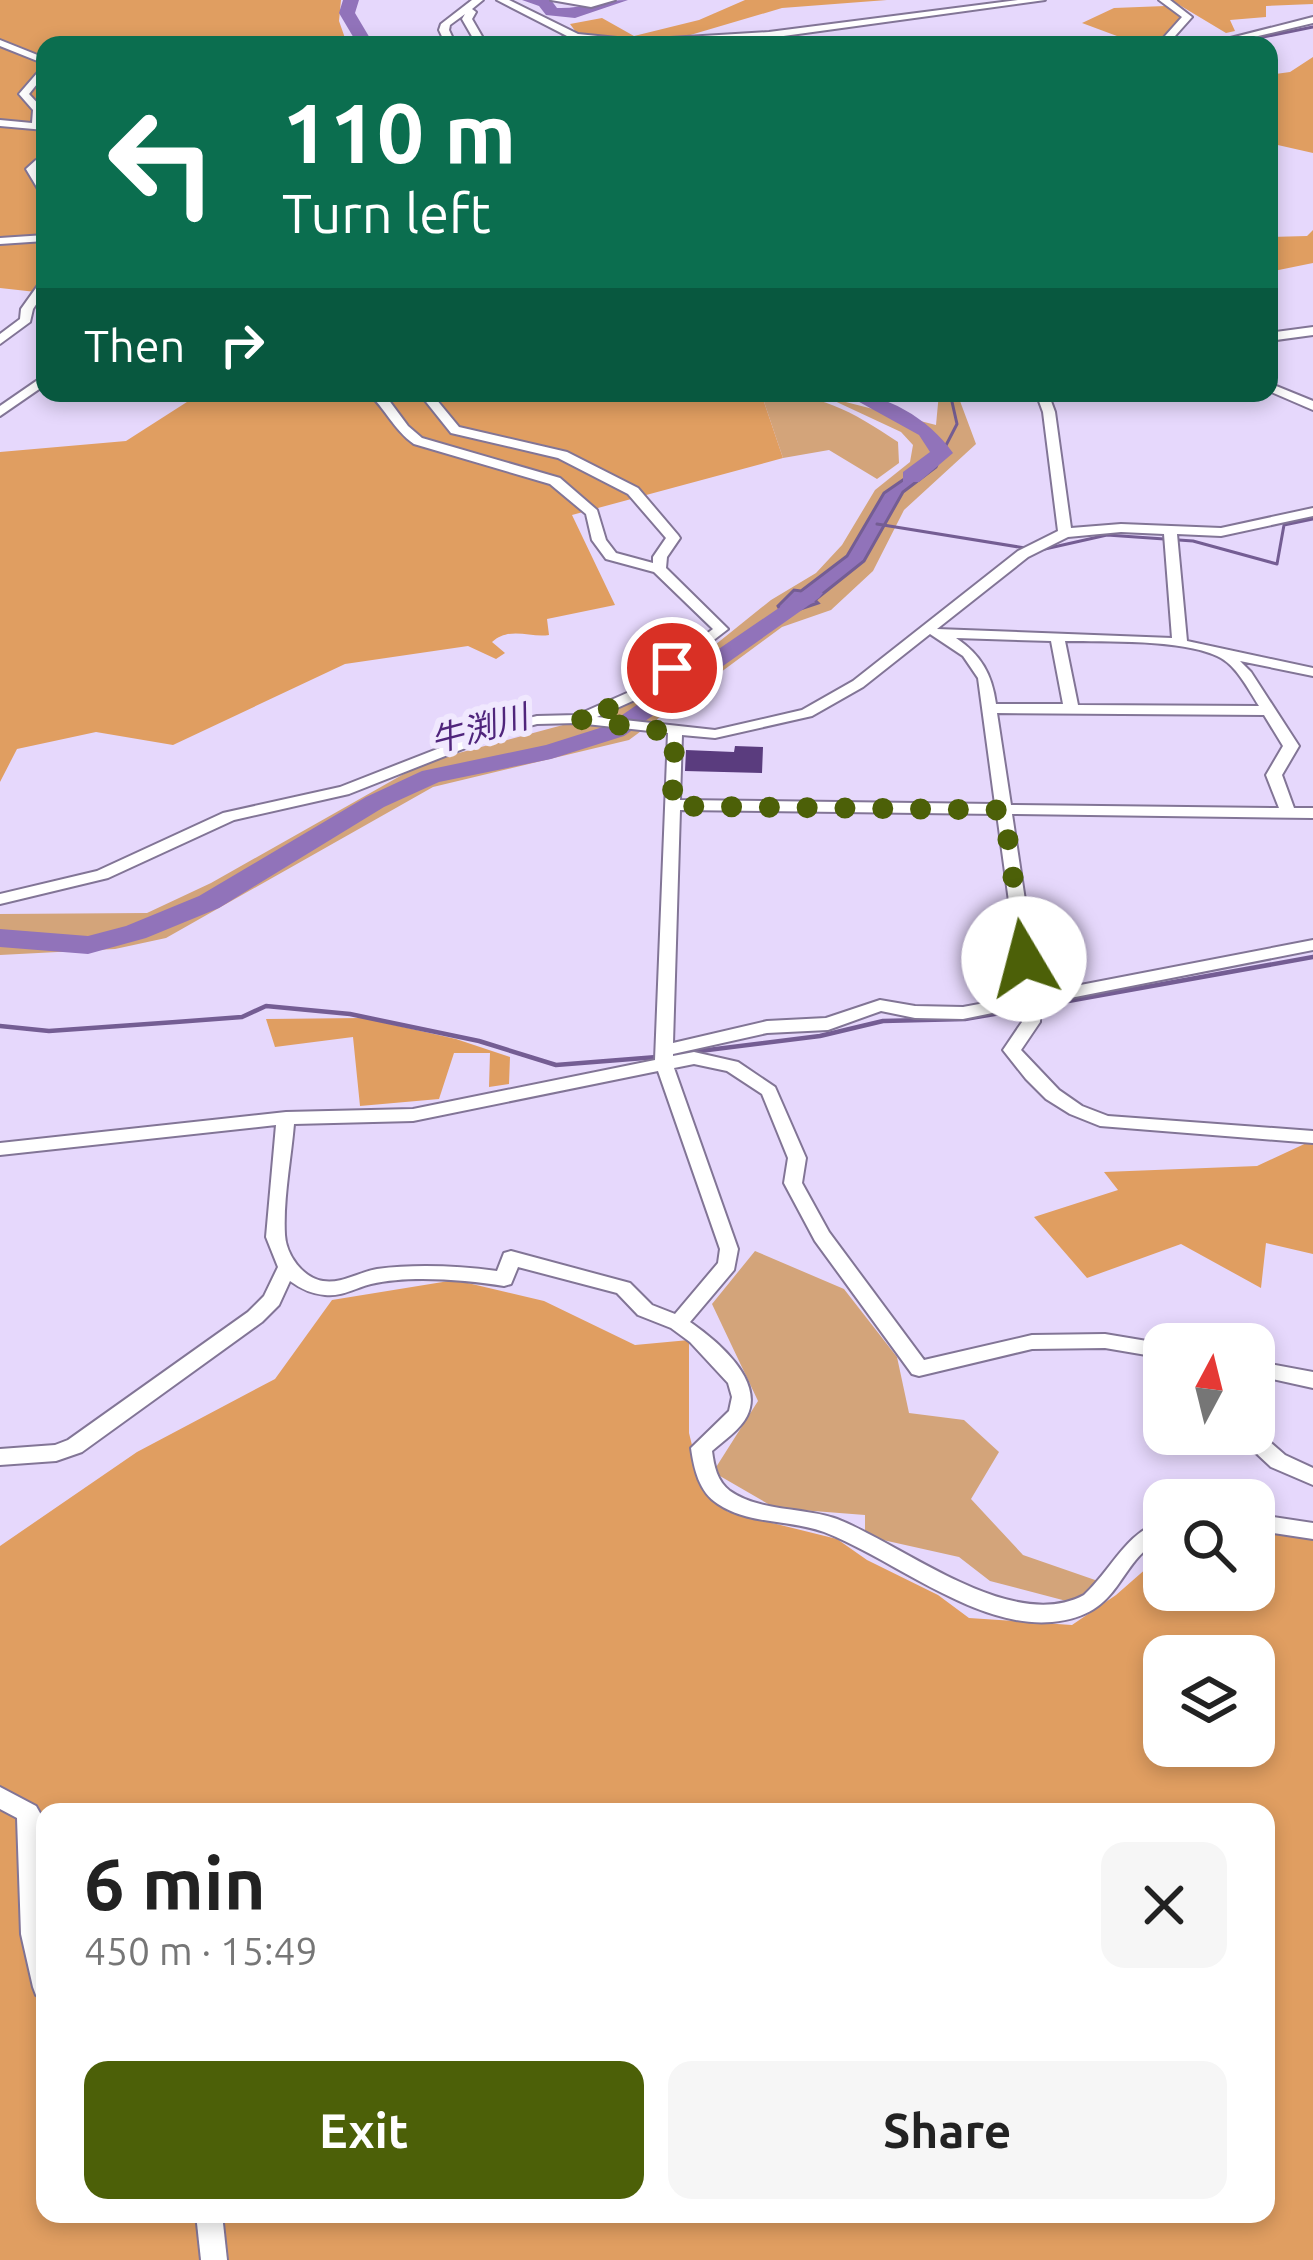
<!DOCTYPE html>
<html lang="en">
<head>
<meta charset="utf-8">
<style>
	:root { --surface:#fff; --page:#f6f6f6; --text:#222; --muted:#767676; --accent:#4c6008 }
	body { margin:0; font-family:Ubuntu,"Noto Sans JP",sans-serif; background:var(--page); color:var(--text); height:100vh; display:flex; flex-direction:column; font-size:45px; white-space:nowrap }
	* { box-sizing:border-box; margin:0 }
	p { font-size:39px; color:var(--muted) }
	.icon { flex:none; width:66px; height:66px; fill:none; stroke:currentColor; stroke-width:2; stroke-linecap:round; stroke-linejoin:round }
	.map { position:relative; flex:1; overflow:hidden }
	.sheet { position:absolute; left:36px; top:1803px; width:1239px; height:420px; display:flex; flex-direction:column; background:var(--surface); border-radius:24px; box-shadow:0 6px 18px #0003 }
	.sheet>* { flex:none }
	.guide { position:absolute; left:36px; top:36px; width:1242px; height:366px; border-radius:24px; box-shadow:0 6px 18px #0003; background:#0b6e4f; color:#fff; overflow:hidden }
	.needle { width:78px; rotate:7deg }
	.buttons { position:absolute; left:1143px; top:1323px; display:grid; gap:24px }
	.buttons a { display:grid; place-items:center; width:132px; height:132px; border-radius:24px; background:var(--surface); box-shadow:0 6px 18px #0003; font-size:60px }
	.pin { position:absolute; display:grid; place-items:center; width:102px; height:102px; color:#fff; margin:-51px; border:6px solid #fff; border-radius:50%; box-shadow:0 3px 12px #0007 }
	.me { position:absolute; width:132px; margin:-66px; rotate:352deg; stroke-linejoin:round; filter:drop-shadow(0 0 9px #0008) }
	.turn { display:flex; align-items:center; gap:42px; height:252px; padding:0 48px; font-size:54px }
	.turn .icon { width:156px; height:156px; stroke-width:2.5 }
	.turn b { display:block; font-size:84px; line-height:102px }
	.then { display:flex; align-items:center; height:114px; padding:0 48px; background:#0003; gap:24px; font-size:45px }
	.round { display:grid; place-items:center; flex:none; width:126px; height:126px; border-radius:24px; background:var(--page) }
	.headline { display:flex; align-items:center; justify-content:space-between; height:204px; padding:0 48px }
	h1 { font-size:72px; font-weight:700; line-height:90px }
	.primary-button { display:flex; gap:24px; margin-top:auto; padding:24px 48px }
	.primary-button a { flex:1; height:138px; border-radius:24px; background:var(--accent); color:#fff; font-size:48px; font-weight:700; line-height:138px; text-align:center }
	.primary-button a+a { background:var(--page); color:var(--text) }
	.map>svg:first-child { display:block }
	.green { fill:#d3a47a }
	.forest { fill:#e09e61; fill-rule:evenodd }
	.water { fill:#9173ba; stroke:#745d93; stroke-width:3 }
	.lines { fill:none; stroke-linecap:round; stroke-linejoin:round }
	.stream-far1 { stroke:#745d93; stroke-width:3 }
	.stream { stroke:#745d93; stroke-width:4.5 }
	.river { fill:#9173ba; fill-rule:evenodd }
	.building { fill:#5a3c7e }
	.minor-casing { stroke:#827596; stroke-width:4 }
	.minor { fill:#fff; fill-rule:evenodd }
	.route { stroke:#4c6008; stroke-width:21; stroke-dasharray:0 37.8 }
	.labels { text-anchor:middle; stroke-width:12; stroke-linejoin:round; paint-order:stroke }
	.water-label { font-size:33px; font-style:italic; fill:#50257c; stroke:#f0e8fe }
</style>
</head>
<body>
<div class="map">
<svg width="1313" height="2260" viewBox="0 0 1313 2260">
	<rect width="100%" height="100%" fill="#e6d8fc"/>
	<g class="green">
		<path d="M761,393C820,393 850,410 898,442L899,463L877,479L829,450L783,458Z"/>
		<path d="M939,393H957L976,444L904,510L873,571L831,610L782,627L629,740L433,787L166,938L115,949L0,955V914L147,913L211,883L425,762L604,714L710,649L771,600L816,573L842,545L875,490L910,462L913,445L901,432L826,397L936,425Z"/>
		<path d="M755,1251L844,1289L897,1357L909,1413L964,1420L999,1452L971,1499L1023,1555L1098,1581L1074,1603L990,1581L959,1557L865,1536V1515L775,1508L713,1472L758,1401L712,1304Z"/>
	</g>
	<g class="forest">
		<path d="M0,0H341L339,21L346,41L279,38L259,45H45V293L0,288Z"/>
		<path d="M745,0H887L782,8L670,41L579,36L570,24L602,18L634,36L699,20Z"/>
		<path d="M1171,0H1313V4L1266,6V17L1230,20L1235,31L1226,33Z"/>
		<path d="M1165,6L1177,11L1181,21L1156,45H1120L1125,39L1082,23L1114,8Z"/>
		<path d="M1313,57V153L1269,143V75L1290,72Z"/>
		<path d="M1313,230V263L1269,272V237L1307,236Z"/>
		<path d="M201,393H761L783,458L572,515L615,605L547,619L549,635C530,638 510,626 492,642L505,653L496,659L468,646L345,664L173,745L96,732L17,749L0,782V452L126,441Z"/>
		<path d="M363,1018L456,1039L510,1057L509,1084L489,1087L490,1053H454L439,1099L360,1106L353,1037L275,1047L266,1019Z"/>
		<path d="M1313,1140V1254L1266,1243L1261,1288L1181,1244L1087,1278L1034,1217L1118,1190L1104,1172L1257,1166Z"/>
		<path d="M455,1280L544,1301L635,1345L689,1340V1433L701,1482L728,1512L837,1539L867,1560L938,1595L969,1618L1072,1625L1116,1595L1164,1553V1590H1254V1526L1313,1534V2260H0V1546L137,1452L275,1379L332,1300ZM1164,1656H1254V1746H1164ZM45,1812H1266V2214H45Z"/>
	</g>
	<path class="water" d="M942,453L936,467L903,492L864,561L815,600L818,603L783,615L778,606L794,590L801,591L847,556L884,493Z"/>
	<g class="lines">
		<g class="stream-far1">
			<path d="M1223,45L1313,27"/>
			<path d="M942,453L957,424L950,393"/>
			<path d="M877,524L1025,548"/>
			<path d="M1036,551L1107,535L1193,541L1277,564L1284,525L1313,519"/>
		</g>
		<g class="stream">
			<path d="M1035,1007L1313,957"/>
			<path d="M0,1026L49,1031L176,1022L242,1017L266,1006L350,1014L479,1041L556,1065L657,1057"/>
			<path d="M668,1055L820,1036L883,1021L965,1019L1024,1009"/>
		</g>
		<g class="river">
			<path d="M343,0H359L355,13L374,45H358L339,13Z"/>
			<path d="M522,0H551L557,8C581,9 603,0 628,0L575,18L546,15L539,6Z"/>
			<path d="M843,393C886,393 928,418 953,453L919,482H903V472L930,452L919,435Z"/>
			<path d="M811,586L823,593L819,598L624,736L551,759L439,782L384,807L219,908L146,938L88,954L0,947V929L88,936L126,926L199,896L366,797L422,771L546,745L606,726Z"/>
		</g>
	</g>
	<path class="building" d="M735,746L763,747L762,773L685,771L686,750L734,752Z"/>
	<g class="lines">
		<defs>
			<g id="minor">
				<path d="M472,0H483L472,9L476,12L472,19L487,45H477L462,19L465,14L450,25L449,30L456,45H446L439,30L441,24Z"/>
				<path d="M497,0H509L578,34L637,40L769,32L1018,0H1045L769,38L652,45L576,40L556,45H540L567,36Z"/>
				<path d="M551,0H615L591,7Z"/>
				<path d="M1159,0H1170L1192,17L1167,45H1157L1182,17Z"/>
				<path d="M1313,17V23L1220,45H1203Z"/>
				<path d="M0,40L45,58V64L0,46Z"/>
				<path d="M45,64V74L29,94L43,109L45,130L0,126V120L32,123L33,110L19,94Z"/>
				<path d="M36,160L41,163L36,169L45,183V195L41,194L26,169Z"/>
				<path d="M45,235V241L0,244V238Z"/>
				<path d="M45,280V291L33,309L30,322L0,344V334L20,319L21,309L41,281Z"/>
				<path d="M1313,327V335L1269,341V333Z"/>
				<path d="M45,375V385L0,416V406Z"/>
				<path d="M1269,383L1313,401V410L1269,391Z"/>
				<path d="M368,393L385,395L408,426L422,438L560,478L597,510L606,540L616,553L653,563V557L666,538L628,494L558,458L451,433L419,393H431L459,427L567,452L638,488L678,535L680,538L667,557L666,568L728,629L637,699L597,717L715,730L802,710L853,681L1018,551L1058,531L1043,412L1036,393H1048L1055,412L1071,528L1121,524L1221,528L1313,508V516L1221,536L1177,534L1187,641L1313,668V676L1240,661L1251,672L1299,746L1282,775L1294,808H1313V818L1012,814L1039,993L1313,940V950L1040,1004V1022L1021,1050L1059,1090L1082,1106L1108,1116L1313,1131V1143L1100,1126L1070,1114L1046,1099L1026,1079L1003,1050L1022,1022V1007L963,1019L915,1018L881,1011L828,1030L767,1033L673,1054V1056L694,1052L738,1062L775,1087L806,1158L802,1183L829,1232L924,1360L1032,1335L1105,1334L1165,1344L1164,1358L1105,1348L1032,1349L919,1376L912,1374L815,1241L784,1183L788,1158L762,1094L727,1071L694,1064L674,1068L738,1249L734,1270L690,1322C716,1340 765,1380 747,1416C741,1429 723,1441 712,1451C714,1466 717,1481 730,1491C760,1512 804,1507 837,1519C904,1545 1012,1634 1084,1595C1113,1568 1125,1533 1164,1520V1537C1114,1563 1125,1615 1052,1622C976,1629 892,1558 824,1532C789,1519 749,1525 718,1504C699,1492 694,1469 691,1448L729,1411L732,1397L728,1383L690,1342L671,1328L638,1315L617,1293L518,1267L511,1284L504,1286C465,1280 410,1275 371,1284C355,1288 342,1297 325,1295C312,1294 301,1289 290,1281L279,1305L262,1322L82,1452L56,1461L0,1465V1449L55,1445L68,1440L248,1312L264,1296L278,1267L266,1237L276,1125L0,1155V1143L286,1112L413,1109L655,1060L668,733L577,723L537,724L506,732L349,794L234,820L108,878L0,904V894L97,871L223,813L340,787L496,726L537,716L577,715L627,693L713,629L654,572L606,559L592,540L586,514L550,484L414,444C394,430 385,408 368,393ZM1121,532L1164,534L1172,638L937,629L1028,557L1068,537ZM930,634L963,656L978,678L995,804L680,800L682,735L715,738L812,716L863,687ZM956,638L1051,641L1063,704H996C992,674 981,655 956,638ZM1065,641C1106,642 1181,639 1217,656C1236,664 1248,689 1259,706L1078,705ZM997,713L1264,715L1283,746L1266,775L1279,808L1011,805ZM680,810L997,814L1022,996L963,1007L915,1006L880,1000L826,1018L767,1021L673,1043ZM658,1071L720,1249L718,1263L675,1314L652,1305L630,1283L511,1251L504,1253L497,1271C458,1266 416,1264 377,1269C359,1272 342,1284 323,1281C303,1278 286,1255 285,1235C283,1199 291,1160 294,1124L413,1121Z"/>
				<path d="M1254,1361L1313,1372V1388L1254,1375Z"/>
				<path d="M1254,1428L1285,1455L1313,1468V1485L1271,1467L1242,1440L1239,1434H1254Z"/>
				<path d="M1254,1514L1313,1523V1539L1254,1530Z"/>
				<path d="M0,1787L36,1806L40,1813L45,1998L36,1995L33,1987L21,1934L17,1818L0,1809Z"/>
				<path d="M196,2214H222L227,2260H201Z"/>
			</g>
		</defs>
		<use href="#minor" class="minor-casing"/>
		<use href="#minor" class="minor"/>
	</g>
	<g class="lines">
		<path class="route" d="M672,668L610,708L577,719L675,733L672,806L1004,810L1024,959"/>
	</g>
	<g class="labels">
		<g class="water-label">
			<text transform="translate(479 728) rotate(-15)" y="12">牛渕川</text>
		</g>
	</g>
</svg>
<div class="buttons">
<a><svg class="needle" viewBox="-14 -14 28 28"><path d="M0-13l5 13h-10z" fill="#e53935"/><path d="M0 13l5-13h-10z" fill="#767676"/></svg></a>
<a><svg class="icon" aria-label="search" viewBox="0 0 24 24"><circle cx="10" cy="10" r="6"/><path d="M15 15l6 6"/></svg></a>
<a><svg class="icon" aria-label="layers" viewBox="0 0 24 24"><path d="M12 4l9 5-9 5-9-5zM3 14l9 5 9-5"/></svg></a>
</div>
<div class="pin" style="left:672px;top:668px;background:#d93025"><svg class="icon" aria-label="arrive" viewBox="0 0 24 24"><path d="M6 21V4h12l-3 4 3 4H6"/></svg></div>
<svg class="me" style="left:1024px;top:959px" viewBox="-20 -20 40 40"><circle r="19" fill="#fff"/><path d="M0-13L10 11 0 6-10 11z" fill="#4c6008"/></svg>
<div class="guide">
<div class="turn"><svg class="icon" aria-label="left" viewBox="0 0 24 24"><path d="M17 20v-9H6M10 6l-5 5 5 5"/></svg><div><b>110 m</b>Turn left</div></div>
<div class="then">Then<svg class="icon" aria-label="right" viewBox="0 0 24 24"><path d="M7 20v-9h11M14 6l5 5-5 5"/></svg></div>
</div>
<section class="sheet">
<div class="headline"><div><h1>6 min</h1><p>450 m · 15:49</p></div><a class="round"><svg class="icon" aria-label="close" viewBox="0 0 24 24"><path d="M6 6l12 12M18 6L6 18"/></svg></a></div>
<div class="primary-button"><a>Exit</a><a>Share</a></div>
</section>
</div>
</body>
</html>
